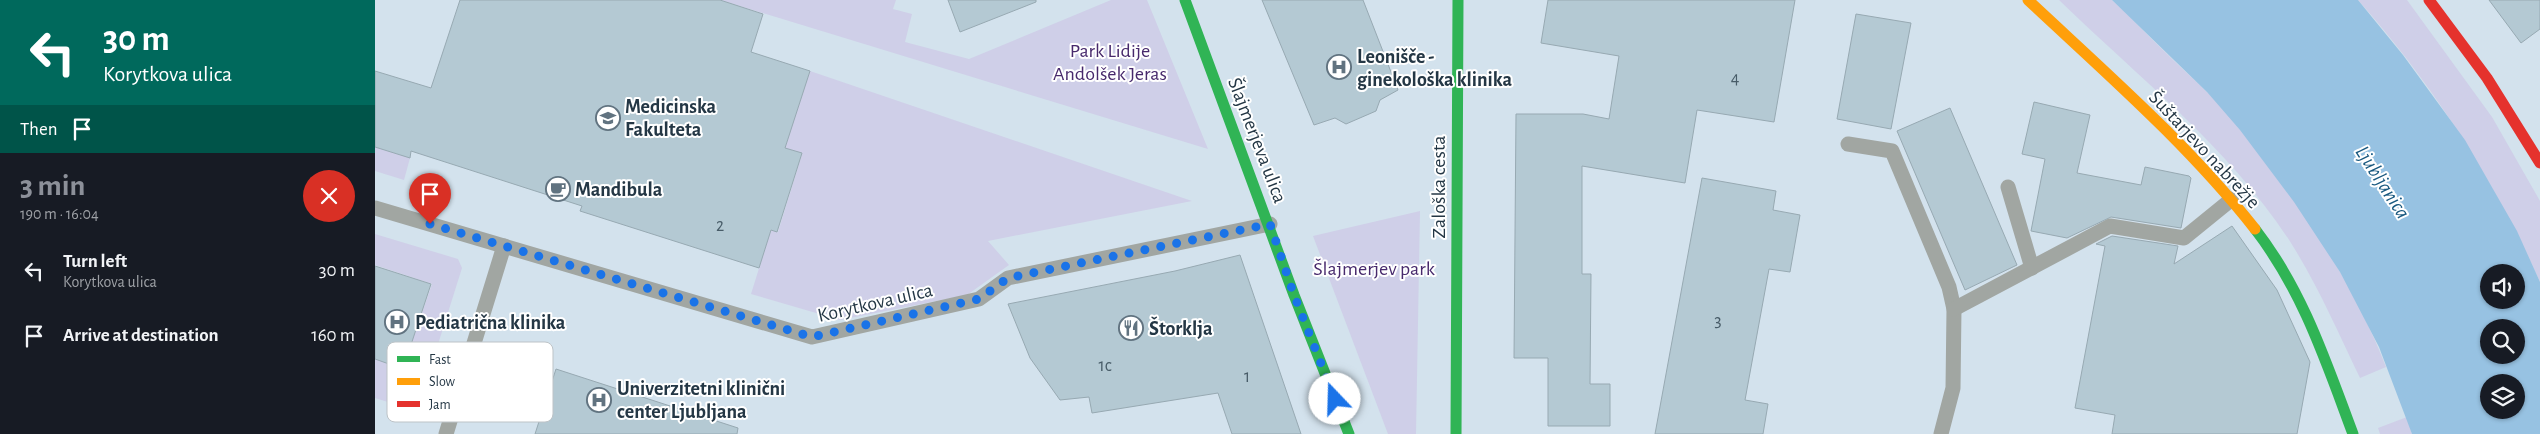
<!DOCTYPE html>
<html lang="en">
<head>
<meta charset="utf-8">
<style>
	:root { --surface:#171b24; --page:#242831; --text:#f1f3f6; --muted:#9ea1a6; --accent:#8c9099 }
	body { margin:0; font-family:"Alegreya Sans",sans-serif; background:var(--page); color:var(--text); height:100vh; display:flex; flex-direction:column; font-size:19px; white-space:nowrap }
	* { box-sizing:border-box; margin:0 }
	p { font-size:16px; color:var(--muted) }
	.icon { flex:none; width:28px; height:28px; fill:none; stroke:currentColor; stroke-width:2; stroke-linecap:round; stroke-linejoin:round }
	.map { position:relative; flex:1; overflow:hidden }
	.side { display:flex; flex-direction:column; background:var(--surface); width:375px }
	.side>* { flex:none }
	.banner { background:#00695c; color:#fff; overflow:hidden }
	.fabs { position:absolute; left:2105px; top:264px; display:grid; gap:10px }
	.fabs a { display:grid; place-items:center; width:45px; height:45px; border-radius:50%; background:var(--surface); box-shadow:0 1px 4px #0004; font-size:25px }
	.pin { position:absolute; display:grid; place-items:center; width:42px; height:42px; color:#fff; margin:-51px -21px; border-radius:50% 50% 50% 0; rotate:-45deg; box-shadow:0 0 5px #0007 }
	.pin .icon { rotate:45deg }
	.me { position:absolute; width:55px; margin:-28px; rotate:339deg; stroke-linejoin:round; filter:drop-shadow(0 0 4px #0008) }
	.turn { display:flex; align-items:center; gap:18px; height:105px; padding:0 20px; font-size:22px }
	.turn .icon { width:65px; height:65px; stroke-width:2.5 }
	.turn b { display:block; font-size:35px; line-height:42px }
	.then { display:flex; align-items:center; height:48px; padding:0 20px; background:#0003; gap:10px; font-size:19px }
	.round { display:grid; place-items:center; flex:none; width:52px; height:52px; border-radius:26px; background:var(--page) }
	.overview { display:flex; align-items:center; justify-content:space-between; height:85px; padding:0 20px }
	h1 { font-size:30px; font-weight:600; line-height:38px; color:var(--accent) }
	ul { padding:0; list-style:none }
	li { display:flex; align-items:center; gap:15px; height:65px; padding:0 20px }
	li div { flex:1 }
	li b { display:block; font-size:19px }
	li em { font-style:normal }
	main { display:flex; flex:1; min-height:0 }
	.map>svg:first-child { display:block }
	.green { fill:#cfcfe8 }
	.water { fill:#97c2e2; fill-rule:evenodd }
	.building { fill:#b4c9d3; stroke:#97a9b2 }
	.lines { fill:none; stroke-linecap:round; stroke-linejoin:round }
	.lane { stroke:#a1a6a2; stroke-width:15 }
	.fast { stroke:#30b455; stroke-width:11 }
	.slow { stroke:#ff9f0a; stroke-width:11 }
	.jam { stroke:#e5322d; stroke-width:11 }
	.route { stroke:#1a73e8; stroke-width:9; stroke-dasharray:0 16.2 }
	.labels { text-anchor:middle; stroke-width:4; stroke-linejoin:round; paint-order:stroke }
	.number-label { font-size:18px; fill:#485c68 }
	.park-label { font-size:20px; fill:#47296c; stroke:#fff }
	.poi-label { font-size:20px; font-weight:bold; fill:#243745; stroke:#fff; text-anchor:start }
	.street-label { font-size:20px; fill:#243745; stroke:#fff }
	.water-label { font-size:21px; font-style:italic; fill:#18587f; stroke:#fff }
	.key { fill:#fff; stroke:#bdc3c7; stroke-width:1 }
	.key-label { font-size:14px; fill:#243745 }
</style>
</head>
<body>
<main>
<section class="side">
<div class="banner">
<div class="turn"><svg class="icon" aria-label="left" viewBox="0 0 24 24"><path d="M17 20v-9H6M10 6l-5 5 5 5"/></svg><div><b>30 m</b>Korytkova ulica</div></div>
<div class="then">Then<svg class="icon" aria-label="arrive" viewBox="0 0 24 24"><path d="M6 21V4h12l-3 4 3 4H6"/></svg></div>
</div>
<div class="overview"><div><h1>3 min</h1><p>190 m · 16:04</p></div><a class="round" style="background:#d93025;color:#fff"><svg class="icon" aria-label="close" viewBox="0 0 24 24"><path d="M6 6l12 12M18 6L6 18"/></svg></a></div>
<ul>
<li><svg class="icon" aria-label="left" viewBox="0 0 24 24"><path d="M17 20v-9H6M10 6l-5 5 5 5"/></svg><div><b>Turn left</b><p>Korytkova ulica</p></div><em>30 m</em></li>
<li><svg class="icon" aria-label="arrive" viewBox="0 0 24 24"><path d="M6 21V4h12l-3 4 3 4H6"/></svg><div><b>Arrive at destination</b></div><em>160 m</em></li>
</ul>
</section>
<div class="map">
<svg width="2165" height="434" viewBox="0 0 2165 434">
	<rect width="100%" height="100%" fill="#d3e2ed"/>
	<g class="green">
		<path d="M345,0H521L518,9L537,14L530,42L594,59L736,0H772L833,149Z"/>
		<path d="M1684,0H1737C1755,16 1771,34 1788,50C1803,65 1818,78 1832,92C1901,164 1976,275 2011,367L1985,378C1963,332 1943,286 1916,243C1855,148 1764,78 1684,0Z"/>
		<path d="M1983,0H2032L2117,117L2165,201V282C2118,179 2058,84 1983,0Z"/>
		<path d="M435,71L817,201L613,241L634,265L592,295L465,320L376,294L396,230L403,232L427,154L410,148Z"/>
		<path d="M0,147L35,158L29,180L0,171Z"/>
		<path d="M1045,211L1041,434H1013L938,236Z"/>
		<path d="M0,234L83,259L87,268L42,411L0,398V359L28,368L57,284L0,265Z"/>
		<path d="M2032,417L2037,434H2005L2003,428Z"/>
	</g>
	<path class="water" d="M1737,0H1983L2028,55L2090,140L2142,231L2165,282V434H2037L2004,347L1965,272L1919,202L1865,130L1832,92ZM2114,272H2141V300H2114ZM2114,328H2141V355H2114ZM2141,382V410H2114V382Z"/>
	<g class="building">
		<path d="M85,0H345L388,14L376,52L435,71L410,148L427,153L402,232L396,230L384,268L205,211L207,206L36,151L35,158L0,147V71L56,88Z"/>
		<path d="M573,0H661V2L585,32Z"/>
		<path d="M887,0H988L1023,90L1005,100L1001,111L971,124L960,118L939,125Z"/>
		<path d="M1173,0H1420L1399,122L1322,110L1310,183L1207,166V274H1216L1215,384H1235V426H1173V358H1139L1141,114H1208L1234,119L1244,56L1166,43Z"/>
		<path d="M2114,0H2165V29L2146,43Z"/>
		<path d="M1481,14L1536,23L1516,129L1462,119Z"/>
		<path d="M1659,102L1715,115L1702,173L1766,185L1770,167L1814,176L1816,178L1806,228L1736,217L1692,238L1656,231L1670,159L1647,154Z"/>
		<path d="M1575,108L1642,265L1590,290L1522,131Z"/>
		<path d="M1327,178L1401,191L1398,210L1425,215L1415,272L1394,269L1370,400L1393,404L1388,434H1280Z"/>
		<path d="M1857,226L1902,290L1935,362L1922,434H1737L1740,415L1700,408L1730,246L1721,244L1737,236L1803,246L1799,264Z"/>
		<path d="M865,255L926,434H857L843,393L717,413L714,397L685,400L655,358L633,304L800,271Z"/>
		<path d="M0,266L56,284L28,369L0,359Z"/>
		<path d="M181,369L363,428L362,434H160Z"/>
	</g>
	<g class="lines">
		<g class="lane">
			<path d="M1473,144L1517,151L1574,287L1579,309L1578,388L1566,434"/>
			<path d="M1633,187L1657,268"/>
			<path d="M0,208L437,337L604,299L633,278L895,224"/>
			<path d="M1579,309L1735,226L1809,238L1857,199"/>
			<path d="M71,434L129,246"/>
		</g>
		<g class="fast">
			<path d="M810,0L919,295L974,434"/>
			<path d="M1880,229C1928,291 1951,362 1978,434"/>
			<path d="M1081,434L1083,0"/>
		</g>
		<path class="slow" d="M1653,0C1732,74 1813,144 1880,229"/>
		<path class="jam" d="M2054,0L2112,78L2165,163"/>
	</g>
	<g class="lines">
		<path class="route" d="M55,224L437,337L604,299L633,278L895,224L919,295L960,399"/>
	</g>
	<defs>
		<symbol id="hospital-ring" viewBox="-11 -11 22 22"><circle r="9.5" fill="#fff" stroke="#617380" stroke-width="1.5"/><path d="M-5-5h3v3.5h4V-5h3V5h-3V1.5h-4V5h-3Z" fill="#617380"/></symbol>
		<symbol id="university-ring" viewBox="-11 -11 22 22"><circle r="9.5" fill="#fff" stroke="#617380" stroke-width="1.5"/><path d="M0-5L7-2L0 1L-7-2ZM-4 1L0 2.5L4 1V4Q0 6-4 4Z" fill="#617380"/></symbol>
		<symbol id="cafe-ring" viewBox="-11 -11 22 22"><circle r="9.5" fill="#fff" stroke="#617380" stroke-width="1.5"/><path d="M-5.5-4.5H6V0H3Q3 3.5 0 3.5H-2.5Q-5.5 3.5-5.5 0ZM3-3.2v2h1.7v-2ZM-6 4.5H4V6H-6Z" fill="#617380"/></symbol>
		<symbol id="restaurant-ring" viewBox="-11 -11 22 22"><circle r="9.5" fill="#fff" stroke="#617380" stroke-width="1.5"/><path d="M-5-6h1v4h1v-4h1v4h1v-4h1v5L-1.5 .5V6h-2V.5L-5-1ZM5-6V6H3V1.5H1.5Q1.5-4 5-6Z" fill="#617380"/></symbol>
	</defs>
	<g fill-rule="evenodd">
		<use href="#hospital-ring" x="950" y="53" width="28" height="28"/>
		<use href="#university-ring" x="219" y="104" width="28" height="28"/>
		<use href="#cafe-ring" x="169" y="175" width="28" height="28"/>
		<use href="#hospital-ring" x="8" y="308" width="28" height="28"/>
		<use href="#restaurant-ring" x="742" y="314" width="28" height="28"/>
		<use href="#hospital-ring" x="210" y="386" width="28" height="28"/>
	</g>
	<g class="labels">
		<g class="number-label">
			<text x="1360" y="84">4</text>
			<text x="345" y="231">2</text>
			<text x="1343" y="326">3</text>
			<text x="730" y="371">1c</text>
			<text x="872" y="382">1</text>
		</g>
		<g class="park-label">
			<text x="735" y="57">Park Lidije<tspan x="735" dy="23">Andolšek Jeras</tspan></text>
			<text x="999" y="275">Šlajmerjev park</text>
		</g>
		<g class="poi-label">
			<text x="982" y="63">Leonišče -<tspan x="982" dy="23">ginekološka klinika</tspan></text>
			<text x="250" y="113">Medicinska<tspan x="250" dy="23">Fakulteta</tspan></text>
			<text x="200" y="196">Mandibula</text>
			<text x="40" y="329">Pediatrična klinika</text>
			<text x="774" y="335">Štorklja</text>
			<text x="242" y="395">Univerzitetni klinični<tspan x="242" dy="23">center Ljubljana</tspan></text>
		</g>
		<g class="street-label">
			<text transform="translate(883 140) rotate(69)" y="7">Šlajmerjeva ulica</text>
			<text transform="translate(1830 149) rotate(47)" y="7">Šuštarjevo nabrežje</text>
			<text transform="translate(1063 187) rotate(-90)" y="7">Zaloška cesta</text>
			<text transform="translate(500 302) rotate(-13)" y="7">Korytkova ulica</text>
		</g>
		<g class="water-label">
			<text transform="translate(2008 182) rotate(57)" y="7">Ljubljanica</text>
		</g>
	</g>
	<rect x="12" y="342" width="166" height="80" rx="8" class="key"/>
	<rect x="22" y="356" width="23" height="6" fill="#30b455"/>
	<rect x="22" y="378" width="23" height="7" fill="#ff9f0a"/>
	<rect x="22" y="401" width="23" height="6" fill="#e5322d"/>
	<g class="key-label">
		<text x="54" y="364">Fast</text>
		<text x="54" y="386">Slow</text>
		<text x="54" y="409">Jam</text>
	</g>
</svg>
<div class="fabs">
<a><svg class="icon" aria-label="sound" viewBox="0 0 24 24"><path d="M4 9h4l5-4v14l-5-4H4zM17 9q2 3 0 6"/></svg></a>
<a><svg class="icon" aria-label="search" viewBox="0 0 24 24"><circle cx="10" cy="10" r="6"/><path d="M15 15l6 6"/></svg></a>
<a><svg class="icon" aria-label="layers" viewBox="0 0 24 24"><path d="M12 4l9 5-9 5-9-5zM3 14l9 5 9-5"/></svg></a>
</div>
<div class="pin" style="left:55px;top:224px;background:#d93025"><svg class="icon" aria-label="arrive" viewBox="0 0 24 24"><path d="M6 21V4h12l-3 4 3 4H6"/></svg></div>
<svg class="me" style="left:960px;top:399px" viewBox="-20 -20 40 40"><circle r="19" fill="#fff"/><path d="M0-13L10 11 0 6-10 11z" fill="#1a73e8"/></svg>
</div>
</main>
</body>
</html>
